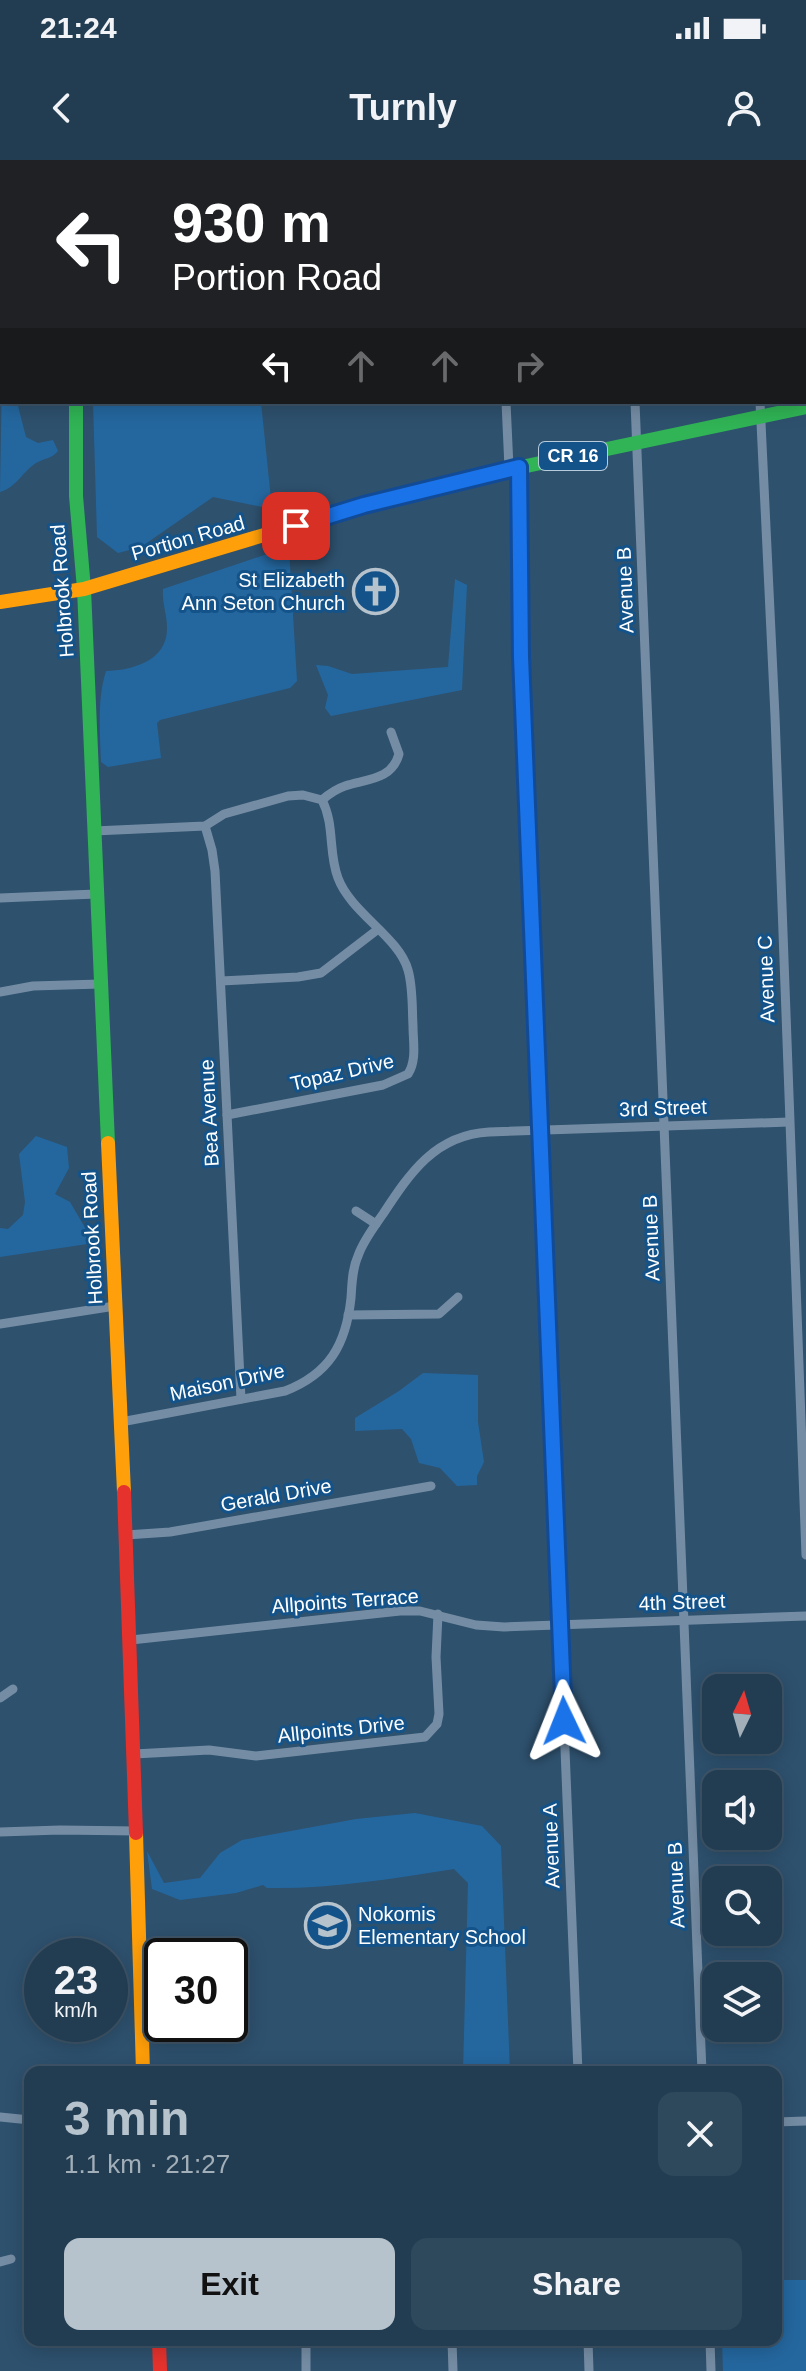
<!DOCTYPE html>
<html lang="en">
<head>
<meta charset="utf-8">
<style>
	:root { --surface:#223d52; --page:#2e485c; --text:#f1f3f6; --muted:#a2aeb8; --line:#3f5669; --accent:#b6c2cc }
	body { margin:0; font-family:Helvetica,sans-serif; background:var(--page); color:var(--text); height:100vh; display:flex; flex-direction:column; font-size:30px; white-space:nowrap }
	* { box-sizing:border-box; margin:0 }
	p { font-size:26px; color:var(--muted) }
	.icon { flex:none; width:44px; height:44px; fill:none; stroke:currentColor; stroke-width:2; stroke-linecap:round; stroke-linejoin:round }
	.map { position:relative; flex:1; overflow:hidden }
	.side { position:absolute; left:24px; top:1906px; width:758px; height:280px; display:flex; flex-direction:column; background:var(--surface); border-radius:16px; box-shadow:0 4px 20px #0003,0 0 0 2px var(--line) }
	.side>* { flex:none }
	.top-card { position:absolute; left:0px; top:0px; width:806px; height:244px; box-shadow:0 4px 20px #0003,0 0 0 2px var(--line); background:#202124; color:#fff; overflow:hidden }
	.needle { width:52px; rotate:5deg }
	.tools { position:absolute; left:702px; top:1514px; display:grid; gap:16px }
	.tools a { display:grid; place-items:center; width:80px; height:80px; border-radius:16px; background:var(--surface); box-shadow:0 4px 20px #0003,0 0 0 2px var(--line); font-size:40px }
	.speed { position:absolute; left:24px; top:1778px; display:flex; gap:16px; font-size:40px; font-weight:700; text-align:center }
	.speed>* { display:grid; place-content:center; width:104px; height:104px; border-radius:50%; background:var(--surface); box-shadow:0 4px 20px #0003,0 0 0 2px var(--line); line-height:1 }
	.speed small { font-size:20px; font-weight:400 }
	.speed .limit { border:4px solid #111; border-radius:12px; background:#fff; color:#111 }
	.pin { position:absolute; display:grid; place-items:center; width:68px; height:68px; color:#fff; margin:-34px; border-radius:16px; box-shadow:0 4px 12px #0006 }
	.me { position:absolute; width:88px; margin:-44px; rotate:358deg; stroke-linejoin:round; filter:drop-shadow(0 0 6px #0008) }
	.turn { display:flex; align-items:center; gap:28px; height:168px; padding:0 40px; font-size:36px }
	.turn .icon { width:104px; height:104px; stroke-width:2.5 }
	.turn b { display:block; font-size:56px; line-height:68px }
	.lanes { display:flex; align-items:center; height:76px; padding:0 40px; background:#0003; justify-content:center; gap:40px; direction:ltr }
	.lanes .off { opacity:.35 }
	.round { display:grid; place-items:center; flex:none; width:84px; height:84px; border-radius:16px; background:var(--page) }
	.overview { display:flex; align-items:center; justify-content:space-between; height:136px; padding:0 40px }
	h1 { font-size:48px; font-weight:700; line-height:60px; color:var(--accent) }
	.button { display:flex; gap:16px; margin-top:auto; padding:16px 40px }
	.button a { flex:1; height:92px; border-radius:16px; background:var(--accent); color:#111; font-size:32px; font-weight:700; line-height:92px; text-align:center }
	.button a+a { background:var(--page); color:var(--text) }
	.status { display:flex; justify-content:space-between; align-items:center; height:56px; padding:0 40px; background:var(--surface); direction:ltr }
	.status svg { height:22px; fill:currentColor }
	header { display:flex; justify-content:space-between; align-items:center; height:104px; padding:0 40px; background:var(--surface); font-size:36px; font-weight:700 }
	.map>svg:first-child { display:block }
	.green { fill:#24679f }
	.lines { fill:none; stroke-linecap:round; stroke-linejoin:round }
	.street { stroke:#758da4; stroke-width:9 }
	.fast { stroke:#30b455; stroke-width:14 }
	.slow { stroke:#ff9f0a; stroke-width:14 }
	.jam { stroke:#e5322d; stroke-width:14 }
	.route-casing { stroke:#114b97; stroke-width:20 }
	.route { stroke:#1a73e8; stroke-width:14 }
	.labels { text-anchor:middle; stroke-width:6; stroke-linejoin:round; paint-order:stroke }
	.shield { fill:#135389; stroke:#b8cbdc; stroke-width:2 }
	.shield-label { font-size:18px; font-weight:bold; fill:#fff }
	.street-label { font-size:20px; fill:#fff; stroke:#135389 }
	.poi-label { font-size:20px; fill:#fff; stroke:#135389; text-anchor:end }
</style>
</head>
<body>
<div class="status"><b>21:24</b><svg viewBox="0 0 49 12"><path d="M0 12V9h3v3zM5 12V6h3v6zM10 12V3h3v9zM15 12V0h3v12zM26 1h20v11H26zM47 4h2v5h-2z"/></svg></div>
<header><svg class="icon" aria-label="back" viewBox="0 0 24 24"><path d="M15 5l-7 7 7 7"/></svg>Turnly<svg class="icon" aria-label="person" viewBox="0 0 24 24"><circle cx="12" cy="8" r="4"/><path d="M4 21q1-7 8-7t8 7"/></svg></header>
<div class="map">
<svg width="806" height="2211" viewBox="0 0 806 2211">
	<rect width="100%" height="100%" fill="#2e516e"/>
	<g class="green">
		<path d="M2,216V242H17L26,277L38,283L53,280L58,291C52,299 44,298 36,303C22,312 17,327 0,332Z"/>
		<path d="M93,242H261L272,349L213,337L141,387L118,393L97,377Z"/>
		<path d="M285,388H289L297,521L290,528L160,560L157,563L161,598L108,607L101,602C100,572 97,539 106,511C132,510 168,501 167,467C167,454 162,444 163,429Z"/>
		<path d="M455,419L467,425L462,530L331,556L325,548L328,535L316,505L328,506L352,514L448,507Z"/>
		<path d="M36,976L67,987L69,1008L55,1034L70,1042L94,1083L0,1097V1068L8,1069L23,1055L25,1042L19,994Z"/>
		<path d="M423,1213L478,1215V1262L484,1302L477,1316V1325L457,1326L440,1308L419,1303L411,1279L402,1269L355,1271V1258L399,1231Z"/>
		<path d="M415,1653L482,1666L501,1686L510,1912H463L468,1723L454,1709C391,1719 331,1729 267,1728L263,1725L236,1733L180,1740L152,1729L147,1691L164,1723L200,1718L220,1693L242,1680L356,1659Z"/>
		<path d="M776,2120H806V2211H723L722,2180H776Z"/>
	</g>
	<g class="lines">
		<g class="street">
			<path d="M497,0V2"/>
			<path d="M624,0V2"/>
			<path d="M750,0V2"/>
			<path d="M506,242L509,308"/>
			<path d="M635,242L702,1912"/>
			<path d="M760,242L775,556L806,1395"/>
			<path d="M519,307L521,497L578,1912"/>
			<path d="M322,640C329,634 336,629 345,626C367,619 392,620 399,594L391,572"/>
			<path d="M205,666L212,690L215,711L241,1239"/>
			<path d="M94,671L205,666L224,654L288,636L303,635L322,640C335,665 328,692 338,718C351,753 399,777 408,810C413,827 412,848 413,866C413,882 417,900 408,914L383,925L227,955"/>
			<path d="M0,738L96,734"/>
			<path d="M221,821L298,817L321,813L377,770"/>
			<path d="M0,832L33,826L100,824"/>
			<path d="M356,1051L376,1064"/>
			<path d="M348,1155L439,1154L458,1137"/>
			<path d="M0,1164L115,1146"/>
			<path d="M121,1262L285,1231C329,1214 346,1185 351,1138C352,1124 352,1109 358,1096C363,1081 374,1067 383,1054C410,1013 435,975 489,972L789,962"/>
			<path d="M126,1375L170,1372L431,1326"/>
			<path d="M131,1480L400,1451H420L476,1465L504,1467L806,1456"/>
			<path d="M0,1538L13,1529"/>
			<path d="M134,1594L209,1590L256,1596L425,1577L437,1564L439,1554L436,1497L438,1454"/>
			<path d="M0,1672L60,1670L136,1671"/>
			<path d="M0,1957L30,1960"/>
			<path d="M776,1962L806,1961"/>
			<path d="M0,2102L11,2099"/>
			<path d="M306,2180V2211"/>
			<path d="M452,2180L453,2211"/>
			<path d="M588,2180L589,2211"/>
			<path d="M710,2180L711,2211"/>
		</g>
		<g class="fast">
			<path d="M76,242V336L84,429L108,983"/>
			<path d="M465,319L806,247"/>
		</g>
		<g class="slow">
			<path d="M0,442L84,429L364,345L465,319"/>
			<path d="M108,983L124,1332"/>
			<path d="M136,1673L143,1912"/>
		</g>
		<g class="jam">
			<path d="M61,0V2"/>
			<path d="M124,1332L136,1673"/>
			<path d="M159,2180L160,2211"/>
		</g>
	</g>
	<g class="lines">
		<defs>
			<path id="route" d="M296,366L364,345L519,307L521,497L564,1561"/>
		</defs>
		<use href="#route" class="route-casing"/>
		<use href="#route" class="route"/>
	</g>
	<defs>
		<symbol id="church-ring" viewBox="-11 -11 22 22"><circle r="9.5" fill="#135389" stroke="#b6c2cc" stroke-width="1.5"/><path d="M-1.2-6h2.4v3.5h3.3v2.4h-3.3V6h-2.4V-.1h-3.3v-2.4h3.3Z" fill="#b6c2cc"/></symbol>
		<symbol id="school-ring" viewBox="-11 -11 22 22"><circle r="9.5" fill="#135389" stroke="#b6c2cc" stroke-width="1.5"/><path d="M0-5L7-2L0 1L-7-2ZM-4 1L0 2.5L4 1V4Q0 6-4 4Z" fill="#b6c2cc"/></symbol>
	</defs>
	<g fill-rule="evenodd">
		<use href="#church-ring" x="350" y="406" width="51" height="51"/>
		<use href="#school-ring" x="302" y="1740" width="51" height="51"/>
	</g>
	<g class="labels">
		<rect class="shield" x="539" y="282" width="68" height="28" rx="6"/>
		<g class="shield-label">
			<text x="573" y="302">CR 16</text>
		</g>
		<g class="street-label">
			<text transform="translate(188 378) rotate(-16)" y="7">Portion Road</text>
			<text transform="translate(625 430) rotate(-92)" y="7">Avenue B</text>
			<text transform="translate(62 431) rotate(-94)" y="7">Holbrook Road</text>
			<text transform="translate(766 819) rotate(-92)" y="7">Avenue C</text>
			<text transform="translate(342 912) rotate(-13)" y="7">Topaz Drive</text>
			<text transform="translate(663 948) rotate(-2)" y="7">3rd Street</text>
			<text transform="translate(209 953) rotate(-93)" y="7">Bea Avenue</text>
			<text transform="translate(92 1078) rotate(-93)" y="7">Holbrook Road</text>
			<text transform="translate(651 1078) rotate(-92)" y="7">Avenue B</text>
			<text transform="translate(227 1222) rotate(-12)" y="7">Maison Drive</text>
			<text transform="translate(276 1335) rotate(-10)" y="7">Gerald Drive</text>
			<text transform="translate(345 1441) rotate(-4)" y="7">Allpoints Terrace</text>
			<text transform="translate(682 1442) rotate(-2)" y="7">4th Street</text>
			<text transform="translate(341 1569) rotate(-6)" y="7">Allpoints Drive</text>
			<text transform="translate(551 1686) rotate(-92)" y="7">Avenue A</text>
			<text transform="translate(676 1725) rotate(-92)" y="7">Avenue B</text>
		</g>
		<g class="poi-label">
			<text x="345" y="427">St Elizabeth<tspan x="345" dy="23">Ann Seton Church</tspan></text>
			<text x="358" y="1761" text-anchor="start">Nokomis<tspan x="358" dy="23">Elementary School</tspan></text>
		</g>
	</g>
</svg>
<div class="tools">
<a><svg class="needle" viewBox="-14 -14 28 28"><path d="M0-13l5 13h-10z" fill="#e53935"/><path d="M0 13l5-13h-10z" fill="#a2aeb8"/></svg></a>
<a><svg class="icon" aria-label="sound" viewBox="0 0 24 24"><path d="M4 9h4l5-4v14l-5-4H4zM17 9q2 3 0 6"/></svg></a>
<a><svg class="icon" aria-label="search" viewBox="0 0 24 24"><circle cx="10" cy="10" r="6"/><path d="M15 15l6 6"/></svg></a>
<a><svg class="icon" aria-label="layers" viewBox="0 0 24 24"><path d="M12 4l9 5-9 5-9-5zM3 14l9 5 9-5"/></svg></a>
</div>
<div class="speed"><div>23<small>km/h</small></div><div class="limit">30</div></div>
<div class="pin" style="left:296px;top:366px;background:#d93025"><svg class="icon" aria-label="arrive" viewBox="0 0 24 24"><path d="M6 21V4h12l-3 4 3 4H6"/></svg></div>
<svg class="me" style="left:564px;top:1561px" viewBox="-20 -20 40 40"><path d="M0-17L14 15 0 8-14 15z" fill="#1a73e8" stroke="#fff" stroke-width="4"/></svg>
<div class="top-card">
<div class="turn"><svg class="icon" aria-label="left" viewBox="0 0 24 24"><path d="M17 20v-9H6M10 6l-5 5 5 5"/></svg><div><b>930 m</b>Portion Road</div></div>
<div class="lanes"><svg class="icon" aria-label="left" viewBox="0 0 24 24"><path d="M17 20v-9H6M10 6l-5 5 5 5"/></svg><svg class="icon off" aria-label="ahead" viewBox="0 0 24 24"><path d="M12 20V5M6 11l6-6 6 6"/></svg><svg class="icon off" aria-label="ahead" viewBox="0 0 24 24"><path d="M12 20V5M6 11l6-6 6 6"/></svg><svg class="icon off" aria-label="right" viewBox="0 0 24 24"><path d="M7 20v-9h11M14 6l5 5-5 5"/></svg></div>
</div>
<section class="side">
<div class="overview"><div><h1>3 min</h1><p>1.1 km · 21:27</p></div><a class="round"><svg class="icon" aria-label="close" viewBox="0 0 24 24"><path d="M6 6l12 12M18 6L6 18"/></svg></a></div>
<div class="button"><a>Exit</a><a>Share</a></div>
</section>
</div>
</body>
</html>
